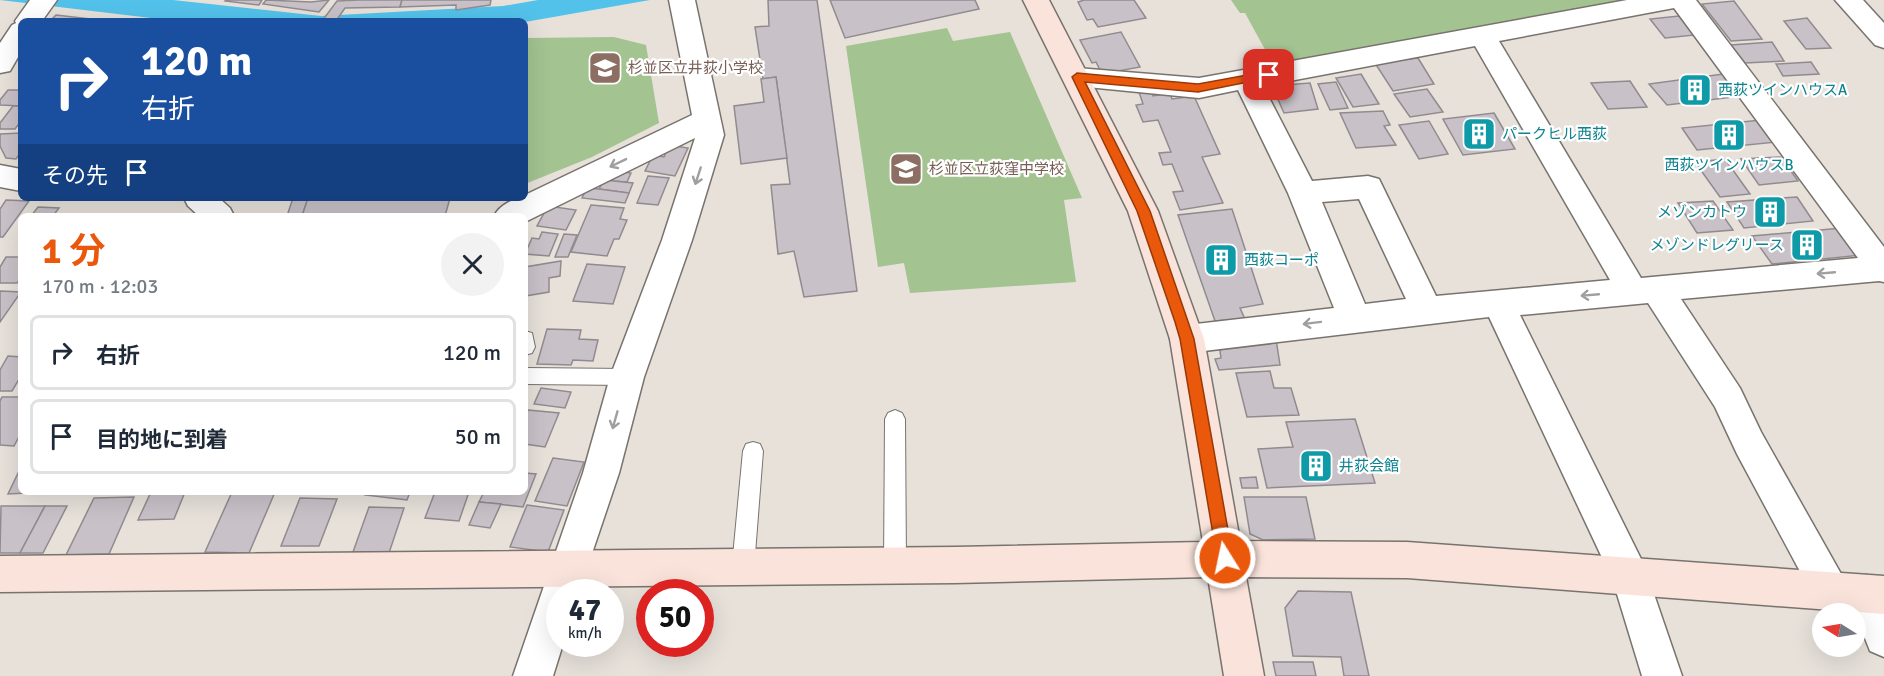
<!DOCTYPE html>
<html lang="ja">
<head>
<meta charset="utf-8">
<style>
	:root { --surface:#fff; --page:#f2f2f3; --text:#1f2937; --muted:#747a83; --line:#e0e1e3; --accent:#ea580c }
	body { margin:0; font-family:Signika,"Noto Sans JP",sans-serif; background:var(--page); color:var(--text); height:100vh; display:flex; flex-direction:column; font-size:22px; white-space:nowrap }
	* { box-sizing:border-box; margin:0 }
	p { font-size:20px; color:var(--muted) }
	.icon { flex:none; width:33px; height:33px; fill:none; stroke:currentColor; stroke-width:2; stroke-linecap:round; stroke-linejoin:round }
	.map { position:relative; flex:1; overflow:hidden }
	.sheet { position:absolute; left:18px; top:213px; width:510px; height:282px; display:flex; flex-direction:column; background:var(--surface); border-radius:9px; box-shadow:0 6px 24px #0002 }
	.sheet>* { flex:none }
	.top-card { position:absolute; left:18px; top:18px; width:510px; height:183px; border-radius:9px; box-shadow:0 6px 24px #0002; background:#1a4fa0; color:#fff; overflow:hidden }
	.needle { width:39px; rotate:281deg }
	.tools { position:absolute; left:1812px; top:603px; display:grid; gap:12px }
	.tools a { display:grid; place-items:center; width:54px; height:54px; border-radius:50%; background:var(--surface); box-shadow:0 6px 24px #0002; font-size:30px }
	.speed { position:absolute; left:546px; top:579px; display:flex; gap:12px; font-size:30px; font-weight:700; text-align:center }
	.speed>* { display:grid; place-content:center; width:78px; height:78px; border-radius:50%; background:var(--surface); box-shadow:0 6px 24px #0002; line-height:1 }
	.speed small { font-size:15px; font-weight:400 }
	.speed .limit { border:9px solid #d22; background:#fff; color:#111 }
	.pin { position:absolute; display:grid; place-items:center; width:51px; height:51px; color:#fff; margin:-26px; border-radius:12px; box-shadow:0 3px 9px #0006 }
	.me { position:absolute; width:66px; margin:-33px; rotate:350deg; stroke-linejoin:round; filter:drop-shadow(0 0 4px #0008) }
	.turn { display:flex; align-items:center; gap:21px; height:126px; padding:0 24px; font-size:27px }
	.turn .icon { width:78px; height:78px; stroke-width:2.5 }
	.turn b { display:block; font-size:42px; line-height:51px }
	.then { display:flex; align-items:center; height:57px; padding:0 24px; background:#0003; gap:12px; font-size:22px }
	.round { display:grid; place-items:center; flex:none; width:63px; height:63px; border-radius:32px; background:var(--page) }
	.headline { display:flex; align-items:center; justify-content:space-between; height:102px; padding:0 24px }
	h1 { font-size:36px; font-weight:700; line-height:45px; color:var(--accent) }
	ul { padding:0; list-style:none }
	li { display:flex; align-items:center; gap:18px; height:75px; margin:0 12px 9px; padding:0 12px; border:3px solid var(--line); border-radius:9px }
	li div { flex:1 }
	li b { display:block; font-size:22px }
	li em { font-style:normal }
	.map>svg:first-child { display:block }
	.green { fill:#a3c391 }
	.water { fill:#53c2eb }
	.building { fill:#c8c2c8; stroke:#918b90; stroke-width:1.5 }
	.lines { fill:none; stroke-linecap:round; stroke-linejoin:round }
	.lane-casing { stroke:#78736d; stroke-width:2 }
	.street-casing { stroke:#78736d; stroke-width:3 }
	.secondary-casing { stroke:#78736d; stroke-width:3 }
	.lane { fill:#fff; fill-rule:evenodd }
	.street { fill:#fff; fill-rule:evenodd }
	.secondary { fill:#fae3da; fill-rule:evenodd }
	.oneway { stroke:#a09f9f }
	.route { fill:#ea580c; stroke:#983908; stroke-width:1.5 }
	.labels { text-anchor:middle; stroke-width:4.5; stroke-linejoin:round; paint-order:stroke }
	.education-label { font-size:15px; fill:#785e54; stroke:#fff; text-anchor:start }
	.culture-label { font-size:15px; fill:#0d838f; stroke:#fff; text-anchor:start }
</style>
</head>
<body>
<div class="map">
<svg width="1884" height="676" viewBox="0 0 1884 676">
	<rect width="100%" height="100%" fill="#e7e1da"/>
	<g class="green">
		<path d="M1231,0H1650L1274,66L1245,13H1240Z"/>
		<path d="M947,28L953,41L1010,32L1082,198L1064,200L1076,282L910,293L904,263L878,267L846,46Z"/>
		<path d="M614,37L646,45L659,123L592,157L525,184V38Z"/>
	</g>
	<path class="water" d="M0,0H173L321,16L503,6L538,0H650L525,22L176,21Z"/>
	<g class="building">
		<path d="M262,0L259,5L225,1L226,0Z"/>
		<path d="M266,0L311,2L329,0L319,12L263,4Z"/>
		<path d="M359,0H402L400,7L345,8L336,21H322L337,1Z"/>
		<path d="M402,0H491L490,5L456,10V5L400,7Z"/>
		<path d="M768,0H817L857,291L804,297L794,251L778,254L771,185L790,184L776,77L763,79L755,27L769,26Z"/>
		<path d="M830,0H975L979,9L845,38Z"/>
		<path d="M1084,0H1134L1146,18L1098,27L1093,19L1087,20L1078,2Z"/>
		<path d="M1734,1L1762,39L1731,41L1702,4Z"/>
		<path d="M56,15L91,19L89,21H50Z"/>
		<path d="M1679,16L1695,35L1665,38L1650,19Z"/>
		<path d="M1807,18L1831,48L1806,49L1784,21Z"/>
		<path d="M1121,32L1140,67L1102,74L1096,62L1092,63L1080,40Z"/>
		<path d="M1772,42L1784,61L1745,63L1731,45Z"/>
		<path d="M1418,58L1434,84L1393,91L1375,63Z"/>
		<path d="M1811,62L1819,74L1783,76L1776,64Z"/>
		<path d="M1361,74L1379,104L1353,107L1336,78Z"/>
		<path d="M1723,74L1742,96L1667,105L1649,84Z"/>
		<path d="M776,77L787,158L741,164L734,106L764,102L761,79Z"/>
		<path d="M1630,81L1647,107L1608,109L1591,83Z"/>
		<path d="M1336,82L1348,108L1330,110L1318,84Z"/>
		<path d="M1310,83L1318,109L1284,113L1272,86Z"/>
		<path d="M1427,89L1443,112L1410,117L1394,94Z"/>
		<path d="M8,90H21V106L0,105V100Z"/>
		<path d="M1151,91L1153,96L1170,93L1172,99L1194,96L1220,154L1202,157L1223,203L1180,210L1173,192L1183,191L1172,164L1163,165L1159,153L1171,152L1158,120L1143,122L1136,105L1143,104L1139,92Z"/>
		<path d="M13,106H21V121L15,129H0V123Z"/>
		<path d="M1383,111L1390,125L1384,126L1396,145L1356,148L1340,113Z"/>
		<path d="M1494,113L1515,149L1463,155L1443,119Z"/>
		<path d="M1761,120L1777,142L1697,150L1682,128Z"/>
		<path d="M1429,121L1448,154L1419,159L1399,125Z"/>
		<path d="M21,133V152L16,159L6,158L0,146V134Z"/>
		<path d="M669,145L688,148L675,176L645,171L653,155L664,157Z"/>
		<path d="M1781,157L1798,181L1759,185L1741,159Z"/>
		<path d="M1725,159L1750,194L1720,197L1695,162Z"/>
		<path d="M616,171L631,173L627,182L612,181Z"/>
		<path d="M648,176L669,178L658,205L637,203Z"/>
		<path d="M604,180L633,183L629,193L599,189Z"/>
		<path d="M587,188L599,189L629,193L625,203L582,198Z"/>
		<path d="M1797,197L1813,221L1744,228L1727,202Z"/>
		<path d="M293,198H308L302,216H287Z"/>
		<path d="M308,198H450L445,216H302Z"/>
		<path d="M6,200L29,201L3,237H0V209Z"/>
		<path d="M1713,201L1733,230L1697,233L1678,203Z"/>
		<path d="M591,205L624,208L620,219L627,220L619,239H614L607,256L571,252Z"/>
		<path d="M548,206L576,210L566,230L537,226Z"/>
		<path d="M38,207L59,208L53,216H31Z"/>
		<path d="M1232,209L1263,304L1240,308L1245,319L1215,321L1178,215Z"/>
		<path d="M1842,228L1862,255L1772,264L1752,236Z"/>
		<path d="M542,232L558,234L549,256L525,254L532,238L539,239Z"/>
		<path d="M564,234L577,235L568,257H555Z"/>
		<path d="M6,257H21V278L17,283H0V267Z"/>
		<path d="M561,261L560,276L549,278V292L525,296V267Z"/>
		<path d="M587,264L625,267L613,304L573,301Z"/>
		<path d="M0,291L21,292L0,322Z"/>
		<path d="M547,329L581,330L579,339L598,340L593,361L573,360L571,365L537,364Z"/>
		<path d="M1276,339L1280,365L1219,370L1215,359L1221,358L1220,351L1224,346Z"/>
		<path d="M8,356L21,357V376L12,391H0V370Z"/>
		<path d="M1270,371L1274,388H1291L1299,415L1247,417L1236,373Z"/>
		<path d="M541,388L571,392L565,408L534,404Z"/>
		<path d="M2,397H21V433L14,446L0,445V401Z"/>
		<path d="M528,410L559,413L545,447L525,444V417Z"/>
		<path d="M1355,419L1375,483L1267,488L1258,449L1293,447L1286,422Z"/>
		<path d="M553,458L584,462L567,506L535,501Z"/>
		<path d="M21,467V492H46L8,494Z"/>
		<path d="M525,473L536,474L523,507L479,502L484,492H525Z"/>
		<path d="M1256,477L1258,488H1242L1240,478Z"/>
		<path d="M151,492H185L174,519L138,520Z"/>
		<path d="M232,492H275L249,553L205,552Z"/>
		<path d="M367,492H410L407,500L365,495Z"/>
		<path d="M435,492H469L459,521L425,518Z"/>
		<path d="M134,497L109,554L66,555L94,498Z"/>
		<path d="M1244,497H1306L1315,539L1263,540L1250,534Z"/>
		<path d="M300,498L337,499L319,546H281Z"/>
		<path d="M479,502L501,504L490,528L469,525Z"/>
		<path d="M527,505L564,510L548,552L510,547Z"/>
		<path d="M1,506H45L20,553H0Z"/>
		<path d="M45,506H67L43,553H20Z"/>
		<path d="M369,507L404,508L389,553L353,552Z"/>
		<path d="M1298,591L1351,592L1369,676H1344L1341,657L1293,656L1285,608Z"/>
		<path d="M1273,662H1313L1316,676H1276Z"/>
	</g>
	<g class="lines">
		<defs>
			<g id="lane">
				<path d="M525,331L532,333L535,347L532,353L525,355Z"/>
				<path d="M525,368L627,369L634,371L637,377L634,383L627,385L525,384Z"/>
				<path d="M895,410L902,413L905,419L906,566L903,574L895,577L887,574L884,566L885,419L888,413Z"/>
				<path d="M753,442L760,444L763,451L754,567L751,575L743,578L735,575L732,567L743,451L746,444Z"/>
			</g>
			<g id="street">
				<path d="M30,0H57L42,21H21V52L10,71L0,73V43L12,25L16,23L15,21Z"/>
				<path d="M669,0H695L724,135L692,240L644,377L619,473L579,592H560V644H563L553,676H513L583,473L610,377L662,240L695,138L525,222V216H494C500,205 513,198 525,198V195L692,115Z"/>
				<path d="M1627,0H1696L1884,247V282L1879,281L1681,299L1740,388L1761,432L1849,588L1852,581L1866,575L1880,581L1884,591V657L1870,651L1849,598L1846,605L1832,611L1818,605L1737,454L1715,407L1648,303L1520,315L1644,565L1682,676H1642L1613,581L1489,317L1187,353L1175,349L1170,339L1175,329L1187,325L1334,308L1288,193L1238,90L1199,98L1077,86L1067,84L1063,77L1067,70L1077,68L1199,78ZM1674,8L1858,258L1641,278L1499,41ZM1475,46L1610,280L1436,296L1379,179L1368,176L1312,181L1263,86ZM1359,199L1406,299L1365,304L1322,202Z"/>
				<path d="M1835,0H1863L1884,23V48L1875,45Z"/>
				<path d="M0,165L21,169V191L0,187Z"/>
				<path d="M184,198H219L230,208L234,216H199L188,206Z"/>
			</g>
			<path id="secondary" d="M1023,0H1049L1158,211L1204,339L1240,541L1407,542L1884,576V614L1407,578L1246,577L1264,676H1224L1208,577L955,583L0,592V556L955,547L1203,542L1170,339L1128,211Z"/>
		</defs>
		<use href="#lane" class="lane-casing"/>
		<use href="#street" class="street-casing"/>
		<use href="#secondary" class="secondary-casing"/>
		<use href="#lane" class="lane"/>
		<use href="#street" class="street"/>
		<use href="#secondary" class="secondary"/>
	</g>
	<defs><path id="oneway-shaft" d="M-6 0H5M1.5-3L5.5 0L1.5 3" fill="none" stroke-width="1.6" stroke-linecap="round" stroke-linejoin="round" transform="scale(1.5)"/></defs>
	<g class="oneway">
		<use href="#oneway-shaft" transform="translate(618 163) rotate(154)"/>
		<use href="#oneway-shaft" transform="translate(698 176) rotate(108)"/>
		<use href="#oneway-shaft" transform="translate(1826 273) rotate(175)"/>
		<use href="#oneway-shaft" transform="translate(1590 295) rotate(175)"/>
		<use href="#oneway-shaft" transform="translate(1312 323) rotate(173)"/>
		<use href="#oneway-shaft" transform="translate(615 420) rotate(106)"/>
	</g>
	<path class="route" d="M1269,71L1275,75L1273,77L1198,92L1085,82L1150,211L1194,339L1233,558L1231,563L1225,566L1220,563L1217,558L1180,339L1175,322L1137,211L1072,77L1077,73L1198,84Z"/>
	<defs>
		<symbol id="school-square" viewBox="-11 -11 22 22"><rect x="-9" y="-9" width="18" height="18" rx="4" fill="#8d6e63" stroke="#fff"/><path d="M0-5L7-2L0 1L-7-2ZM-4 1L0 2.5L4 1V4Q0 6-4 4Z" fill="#fff"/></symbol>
		<symbol id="building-square" viewBox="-11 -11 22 22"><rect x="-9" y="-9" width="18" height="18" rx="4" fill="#0f9aa8" stroke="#fff"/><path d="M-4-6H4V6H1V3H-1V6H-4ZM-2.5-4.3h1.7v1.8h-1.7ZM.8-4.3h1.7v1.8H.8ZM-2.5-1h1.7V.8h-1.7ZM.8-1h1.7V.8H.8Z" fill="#fff"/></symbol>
	</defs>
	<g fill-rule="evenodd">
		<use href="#school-square" x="586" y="49" width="38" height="38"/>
		<use href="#building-square" x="1676" y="71" width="38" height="38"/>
		<use href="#building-square" x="1460" y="115" width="38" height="38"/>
		<use href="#building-square" x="1710" y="116" width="38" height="38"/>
		<use href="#school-square" x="887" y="150" width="38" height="38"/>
		<use href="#building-square" x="1751" y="193" width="38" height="38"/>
		<use href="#building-square" x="1788" y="226" width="38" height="38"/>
		<use href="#building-square" x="1202" y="241" width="38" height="38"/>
		<use href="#building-square" x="1297" y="447" width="38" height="38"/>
	</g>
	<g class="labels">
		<g class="education-label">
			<text x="628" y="73">杉並区立井荻小学校</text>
			<text x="929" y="174">杉並区立荻窪中学校</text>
		</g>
		<g class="culture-label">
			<text x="1718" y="95">西荻ツインハウスA</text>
			<text x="1502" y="139">パークヒル西荻</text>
			<text x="1729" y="170" text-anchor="middle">西荻ツインハウスB</text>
			<text x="1747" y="217" text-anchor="end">メゾンカトウ</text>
			<text x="1784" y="250" text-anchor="end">メゾンドレグリース</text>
			<text x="1244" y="265">西荻コーポ</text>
			<text x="1339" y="471">井荻会館</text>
		</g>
	</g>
</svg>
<div class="tools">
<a><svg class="needle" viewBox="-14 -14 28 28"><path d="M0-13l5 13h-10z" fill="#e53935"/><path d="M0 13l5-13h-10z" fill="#747a83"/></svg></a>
</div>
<div class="speed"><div>47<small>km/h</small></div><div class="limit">50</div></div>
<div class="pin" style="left:1269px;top:75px;background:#d93025"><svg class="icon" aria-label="arrive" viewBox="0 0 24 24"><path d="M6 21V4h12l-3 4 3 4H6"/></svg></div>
<svg class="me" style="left:1225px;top:558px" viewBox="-20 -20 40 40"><circle r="17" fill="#ea580c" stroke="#fff" stroke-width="3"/><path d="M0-11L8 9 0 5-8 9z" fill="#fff"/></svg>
<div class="top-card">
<div class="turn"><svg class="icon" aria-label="right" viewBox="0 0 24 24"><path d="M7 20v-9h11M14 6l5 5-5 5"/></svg><div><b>120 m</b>右折</div></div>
<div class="then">その先<svg class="icon" aria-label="arrive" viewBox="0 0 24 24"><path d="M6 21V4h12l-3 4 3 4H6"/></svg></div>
</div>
<section class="sheet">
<div class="headline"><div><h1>1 分</h1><p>170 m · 12:03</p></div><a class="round"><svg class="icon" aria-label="close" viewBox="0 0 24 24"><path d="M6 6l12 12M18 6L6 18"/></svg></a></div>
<ul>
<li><svg class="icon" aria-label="right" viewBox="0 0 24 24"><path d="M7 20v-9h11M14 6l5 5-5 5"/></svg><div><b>右折</b></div><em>120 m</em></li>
<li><svg class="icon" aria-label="arrive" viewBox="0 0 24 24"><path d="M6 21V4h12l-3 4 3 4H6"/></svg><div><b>目的地に到着</b></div><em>50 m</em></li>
</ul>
</section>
</div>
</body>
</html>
